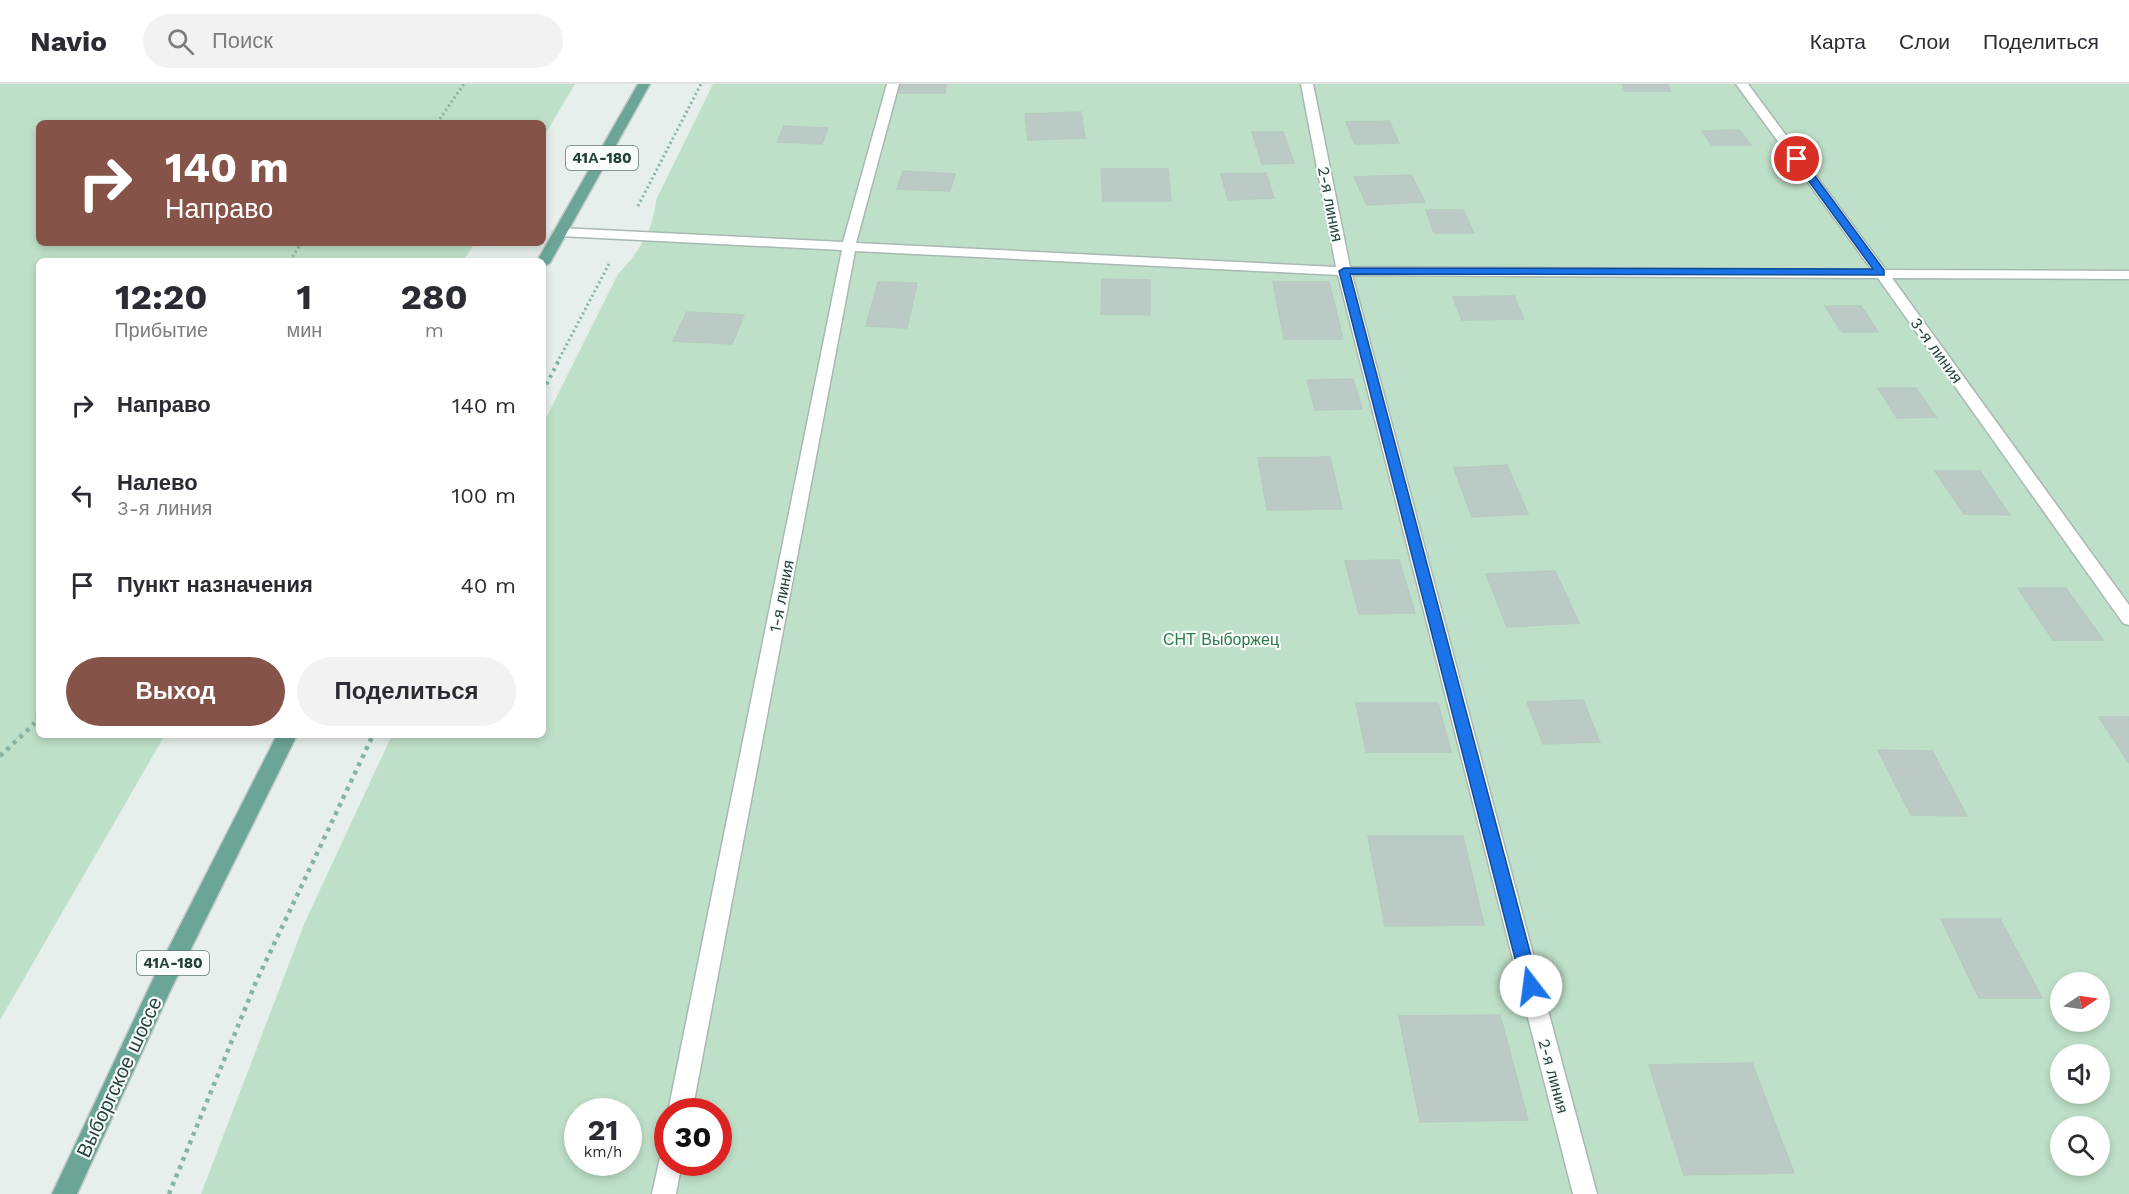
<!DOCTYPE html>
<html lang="ru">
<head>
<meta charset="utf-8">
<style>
	:root { --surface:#fff; --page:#f2f2f3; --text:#2b2b33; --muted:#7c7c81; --line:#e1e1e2; --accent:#855347 }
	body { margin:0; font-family:"Work Sans",sans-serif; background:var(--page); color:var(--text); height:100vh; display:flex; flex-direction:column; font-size:22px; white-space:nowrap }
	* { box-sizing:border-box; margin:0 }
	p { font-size:20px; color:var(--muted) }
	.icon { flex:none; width:33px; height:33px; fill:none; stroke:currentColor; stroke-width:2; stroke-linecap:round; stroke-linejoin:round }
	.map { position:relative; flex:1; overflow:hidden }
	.sheet { position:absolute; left:36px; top:174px; width:510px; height:480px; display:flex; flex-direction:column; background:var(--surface); border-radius:9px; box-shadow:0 3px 9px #0003 }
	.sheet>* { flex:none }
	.guide { position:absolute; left:36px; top:36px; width:510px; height:126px; border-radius:9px; box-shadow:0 3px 9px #0003; background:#855347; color:#fff; overflow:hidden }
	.needle { width:39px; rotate:77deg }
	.buttons { position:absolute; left:2050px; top:888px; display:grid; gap:12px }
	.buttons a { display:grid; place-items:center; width:60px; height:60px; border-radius:50%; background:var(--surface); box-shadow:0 3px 9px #0003; font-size:30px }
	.speed { position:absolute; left:564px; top:1014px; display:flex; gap:12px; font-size:30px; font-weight:700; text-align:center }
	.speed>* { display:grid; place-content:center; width:78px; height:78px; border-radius:50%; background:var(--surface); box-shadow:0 3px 9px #0003; line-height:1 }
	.speed small { font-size:15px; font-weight:400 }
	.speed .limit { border:9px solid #d22; background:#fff; color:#111 }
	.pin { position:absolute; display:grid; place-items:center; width:51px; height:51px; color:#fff; margin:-26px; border:3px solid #fff; border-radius:50%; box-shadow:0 2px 6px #0007 }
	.me { position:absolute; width:66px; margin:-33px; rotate:345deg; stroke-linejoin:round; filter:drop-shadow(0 0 4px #0008) }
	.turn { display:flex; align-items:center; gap:21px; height:126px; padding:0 30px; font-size:27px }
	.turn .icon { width:78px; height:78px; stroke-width:2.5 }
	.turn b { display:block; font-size:42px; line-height:51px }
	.eta { display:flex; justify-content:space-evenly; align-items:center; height:102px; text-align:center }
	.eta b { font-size:36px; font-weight:700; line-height:42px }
	.primary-button { display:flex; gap:12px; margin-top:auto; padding:12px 30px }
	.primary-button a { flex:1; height:69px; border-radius:36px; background:var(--accent); color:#fff; font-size:24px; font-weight:700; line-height:69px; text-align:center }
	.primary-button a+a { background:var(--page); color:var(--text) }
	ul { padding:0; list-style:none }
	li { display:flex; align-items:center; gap:18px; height:90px; padding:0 30px }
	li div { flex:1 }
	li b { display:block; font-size:22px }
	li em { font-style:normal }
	header { display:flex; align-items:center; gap:36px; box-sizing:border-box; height:84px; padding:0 30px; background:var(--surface); border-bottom:2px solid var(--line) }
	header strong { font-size:28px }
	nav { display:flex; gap:33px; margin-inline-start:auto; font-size:21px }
	.search { width:420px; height:54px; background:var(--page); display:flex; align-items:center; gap:15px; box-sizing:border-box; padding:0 21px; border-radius:33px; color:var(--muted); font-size:22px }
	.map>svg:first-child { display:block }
	.green { fill:#bfe0c8; fill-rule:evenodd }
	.building { fill:#bbcac4; stroke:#b8c9c2; stroke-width:1.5 }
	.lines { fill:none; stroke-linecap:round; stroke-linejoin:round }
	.street-casing { stroke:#a8b8b2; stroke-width:3 }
	.primary-casing { stroke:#c2cac8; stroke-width:3 }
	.path-far2 { stroke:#86b3a5; stroke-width:3; stroke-dasharray:2 3; stroke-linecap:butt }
	.path-far1 { stroke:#86b3a5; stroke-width:4; stroke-dasharray:3 4.5; stroke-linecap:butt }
	.path { stroke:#86b3a5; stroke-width:4.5; stroke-dasharray:4 5; stroke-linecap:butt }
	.street { fill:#fff; fill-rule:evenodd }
	.primary { fill:#6aa596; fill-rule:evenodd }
	.route { fill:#1a73e8; stroke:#114b97; stroke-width:1.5 }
	.labels { text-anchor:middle; stroke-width:4.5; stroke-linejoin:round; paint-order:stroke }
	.shield { fill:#f7fbf9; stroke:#637a73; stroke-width:1.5 }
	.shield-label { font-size:15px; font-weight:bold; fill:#24423a }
	.street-label { font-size:16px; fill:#24423a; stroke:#f7fbf9 }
	.park-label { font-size:16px; fill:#2d7a4b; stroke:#f7fbf9 }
	.near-street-label { font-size:20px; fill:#24423a; stroke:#f7fbf9 }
</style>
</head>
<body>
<header>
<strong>Navio</strong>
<div class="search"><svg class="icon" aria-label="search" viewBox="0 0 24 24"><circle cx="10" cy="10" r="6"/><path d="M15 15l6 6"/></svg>Поиск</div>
<nav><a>Карта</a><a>Слои</a><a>Поделиться</a></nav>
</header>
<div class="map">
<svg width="2129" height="1110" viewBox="0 0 2129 1110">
	<rect width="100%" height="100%" fill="#e6efeb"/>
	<g class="green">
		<path d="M0,0H575L543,54V39H39V159H475L463,177H39V651H165L0,936Z"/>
		<path d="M713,0H2129V1110H201L305,838L392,651H543V340L618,190C638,169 654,146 656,116ZM2061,898H2100V938H2061ZM2061,970H2100V1010H2061ZM578,1028H628V1078H578ZM668,1028H718V1078H668ZM2061,1042H2100V1082H2061Z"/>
	</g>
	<g class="building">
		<path d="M901,0H946L945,9H899Z"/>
		<path d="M1622,0H1667L1671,7H1625Z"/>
		<path d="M1081,28L1085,54L1028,56L1025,30Z"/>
		<path d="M1389,37L1399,59L1355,60L1346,38Z"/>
		<path d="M784,42L828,44L822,60L777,58Z"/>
		<path d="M1739,46L1751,61H1712L1702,47Z"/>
		<path d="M1252,48H1283L1294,79L1262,80Z"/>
		<path d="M1101,85H1168L1171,117H1103Z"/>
		<path d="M903,87L955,90L950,107L897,105Z"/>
		<path d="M1266,89L1274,114L1228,116L1221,90Z"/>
		<path d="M1411,91L1425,118L1367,121L1354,93Z"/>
		<path d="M1426,126H1463L1474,149H1434Z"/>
		<path d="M1102,195L1150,196V231L1101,230Z"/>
		<path d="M878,198L917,199L907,244L866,242Z"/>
		<path d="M1273,198H1329L1343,255H1284Z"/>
		<path d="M1514,212L1524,235L1462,236L1453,213Z"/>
		<path d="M1825,222H1861L1878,248H1842Z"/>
		<path d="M687,228L744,231L732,260L673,257Z"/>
		<path d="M1353,295L1362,325L1315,326L1307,296Z"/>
		<path d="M1878,304H1916L1936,333L1897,334Z"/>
		<path d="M1330,373L1342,425L1267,426L1258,374Z"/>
		<path d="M1507,381L1528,430L1472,433L1454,384Z"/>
		<path d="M1935,387H1980L2010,431L1964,430Z"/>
		<path d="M1399,476L1415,529L1359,530L1345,477Z"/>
		<path d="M1555,487L1579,539L1507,543L1486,490Z"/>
		<path d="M2018,504H2066L2103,556H2053Z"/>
		<path d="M1583,616L1600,658L1543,660L1527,618Z"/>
		<path d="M1356,619H1438L1451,668H1366Z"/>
		<path d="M2099,633H2129V679Z"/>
		<path d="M1878,666L1932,667L1967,732L1911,731Z"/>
		<path d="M1368,752H1463L1484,841L1385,842Z"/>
		<path d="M1941,835H2000L2042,914H1979Z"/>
		<path d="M1500,931L1528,1036L1420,1038L1399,932Z"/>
		<path d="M1752,979L1794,1089L1684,1091L1649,981Z"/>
	</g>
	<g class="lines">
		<defs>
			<g id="street">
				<path d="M887,0H899L856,159L1336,183L1301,0H1313L1350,183L1872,186L1736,0H1748L1886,186L2129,187V195L1892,194L2129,521V541L2123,539L1878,194L1352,191L1597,1110H1573L1338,191L855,167L692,1028H668L842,166L560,152L553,148L560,144L843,158Z"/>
				<path d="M668,1067V1078H682L676,1110H652L661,1069Z"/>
			</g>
			<g id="primary">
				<path d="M638,0H650L550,179L543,183V177H537Z"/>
				<path d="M277,651H297L171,905L77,1110H52L155,891Z"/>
			</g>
		</defs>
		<use href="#street" class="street-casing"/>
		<use href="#primary" class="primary-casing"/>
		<g class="path-far2">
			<path d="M437,39L464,0"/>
			<path d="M638,122L701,0"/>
			<path d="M290,177L301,159"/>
			<path d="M557,279L609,180"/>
		</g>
		<g class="path-far1">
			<path d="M543,307L558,278"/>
			<path d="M33,641L39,630"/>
		</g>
		<g class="path">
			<path d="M0,672L34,640"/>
			<path d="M169,1110L256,898L373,651"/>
		</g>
		<use href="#street" class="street"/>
		<use href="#primary" class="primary"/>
	</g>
	<path class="route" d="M1794,73H1801L1884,186V191L1350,190L1539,902L1537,908L1531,910L1525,908L1522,902L1339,187L1344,184L1873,185L1794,77Z"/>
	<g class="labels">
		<g class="shield">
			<rect x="566" y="62" width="72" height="24" rx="4.5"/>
			<rect x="137" y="867" width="72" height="24" rx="4.5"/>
		</g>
		<g class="shield-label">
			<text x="602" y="79">41А-180</text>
			<text x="173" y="884">41А-180</text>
		</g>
		<g class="street-label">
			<text transform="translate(1331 120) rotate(79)" y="6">2-я линия</text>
			<text transform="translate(1937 266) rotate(54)" y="6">3-я линия</text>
			<text transform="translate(781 512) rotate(-79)" y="6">1-я линия</text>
			<text transform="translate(1554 992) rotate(75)" y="6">2-я линия</text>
		</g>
		<g class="park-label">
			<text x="1221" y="561">СНТ Выборжец</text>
		</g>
		<g class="near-street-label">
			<text transform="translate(119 993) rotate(-65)" y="7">Выборгское шоссе</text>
		</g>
	</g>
</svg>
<div class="buttons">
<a><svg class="needle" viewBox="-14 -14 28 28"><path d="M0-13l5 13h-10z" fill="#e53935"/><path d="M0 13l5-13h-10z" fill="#7c7c81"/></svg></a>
<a><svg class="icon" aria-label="sound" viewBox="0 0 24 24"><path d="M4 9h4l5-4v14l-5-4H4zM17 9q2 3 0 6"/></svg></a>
<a><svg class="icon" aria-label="search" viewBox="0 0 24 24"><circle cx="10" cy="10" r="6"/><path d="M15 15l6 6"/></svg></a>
</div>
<div class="speed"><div>21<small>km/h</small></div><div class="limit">30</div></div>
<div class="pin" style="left:1797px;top:75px;background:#d93025"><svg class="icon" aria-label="arrive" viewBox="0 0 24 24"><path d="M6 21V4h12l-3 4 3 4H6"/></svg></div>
<svg class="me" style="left:1531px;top:902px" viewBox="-20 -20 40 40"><circle r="19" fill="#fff"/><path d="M0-13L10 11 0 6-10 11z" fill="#1a73e8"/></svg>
<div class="guide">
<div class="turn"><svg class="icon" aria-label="right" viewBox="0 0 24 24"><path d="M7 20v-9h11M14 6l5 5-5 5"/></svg><div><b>140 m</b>Направо</div></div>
</div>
<section class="sheet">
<div class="eta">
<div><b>12:20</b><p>Прибытие</p></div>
<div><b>1</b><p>мин</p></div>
<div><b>280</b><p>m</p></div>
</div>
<ul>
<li><svg class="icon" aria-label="right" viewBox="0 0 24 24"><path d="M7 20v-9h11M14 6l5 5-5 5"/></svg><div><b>Направо</b></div><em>140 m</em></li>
<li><svg class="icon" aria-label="left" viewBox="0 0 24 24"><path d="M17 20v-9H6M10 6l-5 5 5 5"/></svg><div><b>Налево</b><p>3-я линия</p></div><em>100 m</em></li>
<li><svg class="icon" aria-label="arrive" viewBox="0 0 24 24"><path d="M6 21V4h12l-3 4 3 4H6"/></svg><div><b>Пункт назначения</b></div><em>40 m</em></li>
</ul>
<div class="primary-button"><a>Выход</a><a>Поделиться</a></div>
</section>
</div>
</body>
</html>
